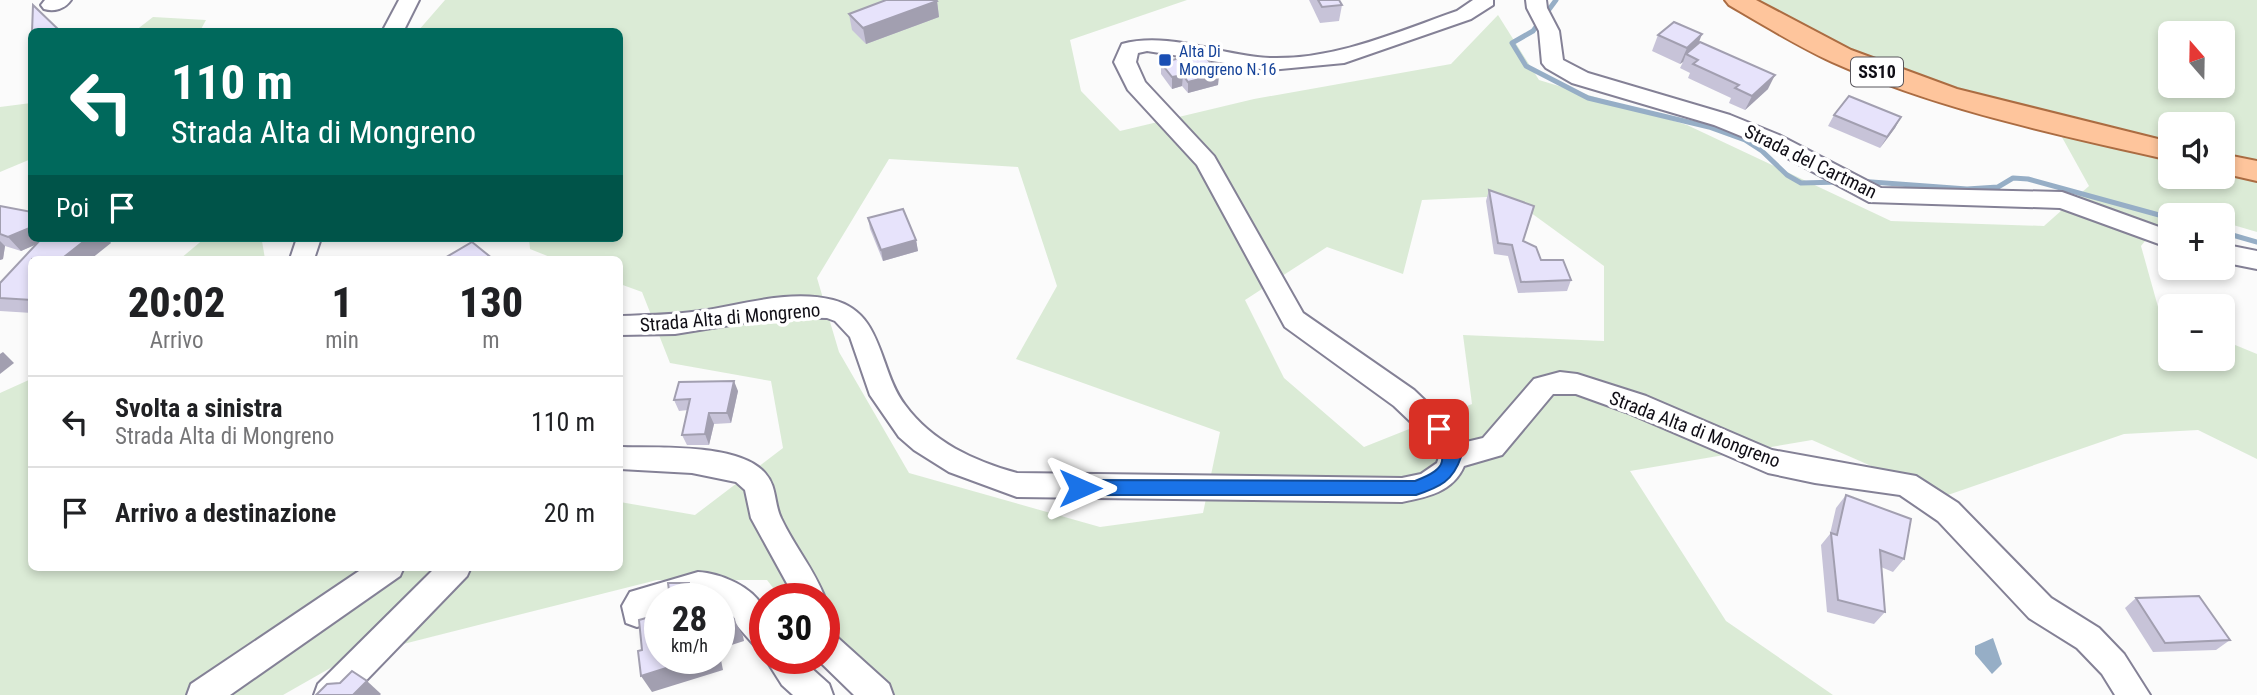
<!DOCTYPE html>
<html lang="it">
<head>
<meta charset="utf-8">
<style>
	:root { --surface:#fff; --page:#f2f2f2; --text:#202124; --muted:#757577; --line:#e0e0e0 }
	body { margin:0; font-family:"Roboto Condensed",sans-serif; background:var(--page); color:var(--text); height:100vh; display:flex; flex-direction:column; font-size:26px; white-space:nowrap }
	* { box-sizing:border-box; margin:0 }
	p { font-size:23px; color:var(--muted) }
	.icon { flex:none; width:38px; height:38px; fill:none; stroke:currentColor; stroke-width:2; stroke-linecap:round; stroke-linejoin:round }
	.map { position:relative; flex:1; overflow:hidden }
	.panel { position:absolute; left:28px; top:256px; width:595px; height:315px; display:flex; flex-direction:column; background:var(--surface); border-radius:10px; box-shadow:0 4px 10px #0003 }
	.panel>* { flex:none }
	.hud { position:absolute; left:28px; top:28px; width:595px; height:214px; border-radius:10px; box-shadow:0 4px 10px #0003; background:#00695c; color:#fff; overflow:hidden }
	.needle { width:46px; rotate:340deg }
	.tools { position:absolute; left:2158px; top:21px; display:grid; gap:14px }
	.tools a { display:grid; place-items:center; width:77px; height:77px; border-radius:10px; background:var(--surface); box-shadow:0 4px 10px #0003; font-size:35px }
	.speed { position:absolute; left:644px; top:583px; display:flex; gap:14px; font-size:35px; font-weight:700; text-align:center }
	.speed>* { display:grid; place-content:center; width:91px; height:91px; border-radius:50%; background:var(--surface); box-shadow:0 4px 10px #0003; line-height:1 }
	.speed small { font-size:18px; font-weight:400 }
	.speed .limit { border:10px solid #d22; background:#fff; color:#111 }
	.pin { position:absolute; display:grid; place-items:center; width:60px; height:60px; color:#fff; margin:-30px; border-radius:14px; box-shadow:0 4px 10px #0006 }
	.me { position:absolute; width:77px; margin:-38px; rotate:90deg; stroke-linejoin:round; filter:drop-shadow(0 0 5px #0008) }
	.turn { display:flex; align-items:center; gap:24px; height:147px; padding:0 28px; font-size:32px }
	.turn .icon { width:91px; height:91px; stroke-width:2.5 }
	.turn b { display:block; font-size:49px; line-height:60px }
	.then { display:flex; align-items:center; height:66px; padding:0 28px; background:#0003; gap:14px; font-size:26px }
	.eta { display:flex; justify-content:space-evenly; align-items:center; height:119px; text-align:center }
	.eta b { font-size:42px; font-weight:800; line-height:49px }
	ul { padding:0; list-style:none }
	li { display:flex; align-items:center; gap:21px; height:91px; padding:0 28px; border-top:2px solid var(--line) }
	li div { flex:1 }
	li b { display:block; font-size:26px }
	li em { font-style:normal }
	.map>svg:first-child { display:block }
	.green { fill:#dbebd6; fill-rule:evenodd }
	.water { fill:#96aec6 }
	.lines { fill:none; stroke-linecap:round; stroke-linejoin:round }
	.stream { stroke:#96aec6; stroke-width:5 }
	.minor-casing { stroke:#848196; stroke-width:4 }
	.major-casing { stroke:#ab6c42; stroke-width:4 }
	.minor { fill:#fff; fill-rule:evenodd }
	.major { fill:#fec59c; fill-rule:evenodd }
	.wall { fill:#c7c3d8 }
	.shaded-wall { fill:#a29fb0 }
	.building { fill:#e7e3fb; stroke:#a29fb0; stroke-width:2 }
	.route { fill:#1a73e8; stroke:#114b97; stroke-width:2 }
	.transit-dot { fill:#1a4fb4; stroke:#fff; stroke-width:2.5 }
	.labels { text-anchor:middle; stroke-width:7; stroke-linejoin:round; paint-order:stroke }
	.far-transit-label { font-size:16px; fill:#164399; stroke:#fff; text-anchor:start }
	.shield { fill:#fff; stroke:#58565c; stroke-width:2 }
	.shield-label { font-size:18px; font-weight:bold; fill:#100e16 }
	.street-label { font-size:19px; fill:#100e16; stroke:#fff }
</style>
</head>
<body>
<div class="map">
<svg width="2257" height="695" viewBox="0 0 2257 695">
	<rect width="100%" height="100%" fill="#fbfbfb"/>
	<g class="green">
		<path d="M445,0H1187L1070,40L1081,91L1120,131L1254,99L1451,64L1498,15L1539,80L1687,125L1891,221L2044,226L2089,186L2053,121L1959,99L1824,41L1755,0H2257V232L2223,222L2222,215H2196L2171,209L2141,246L2160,314L2170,318V359H2222L2223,340L2257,354V459L2198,430L2124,434L1942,497L1812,440L1630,471L1726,621L1833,695H852L824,658V598H781L767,580H657L348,658L283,695H0V393L31,379L32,567H620V502L695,515L783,448L771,381L670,363L642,292L620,284V259H555L530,249L529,238H620V32L418,31ZM2170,33H2222V86H2170ZM2170,124H2222V177H2170ZM889,159L1018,167L1057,286L1016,359L1220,432L1203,513L1100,527L909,473L839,352L817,278ZM1508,196L1604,266V341L1463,335L1472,404L1364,447L1284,378L1245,300L1327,247L1403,274L1422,200Z"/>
		<path d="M153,17L206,20L200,31H135Z"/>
		<path d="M31,103V159L0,172V107Z"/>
		<path d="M205,238H246L262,241L265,259H180Z"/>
	</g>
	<path class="water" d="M1993,638L2002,664L1992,674L1975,654V646Z"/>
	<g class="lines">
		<g class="stream">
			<path d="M1556,0L1533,31L1512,43L1526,66L1588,98L1709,127L1745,140L1762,151L1787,175L1801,183L1840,182"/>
			<path d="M1858,181L1967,189L1998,187L2013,178L2028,179L2170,218"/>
			<path d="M2222,232L2257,242"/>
		</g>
		<defs>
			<g id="minor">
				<path d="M45,0H71C65,9 54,12 44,9L41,5Z"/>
				<path d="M399,0H419L403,32H382Z"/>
				<path d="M1473,0H1493V5L1471,19L1344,63L1270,70L1147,51L1138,53L1136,62L1145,82L1214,156L1303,313L1414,390L1457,431L1462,443L1483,438L1534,379L1560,372L1577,374L1646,396L1772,450L1916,476L1958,503L2051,598L2099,628L2124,654L2150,695H2115L2102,674L2077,648L2029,618L1938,521L1900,495L1815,483L1768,473L1626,412L1576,394H1553L1502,455L1464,466C1453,492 1427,497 1402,502L1017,497L949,472L914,450L899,437L870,395L850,337L835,321L827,318L780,317L675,334L620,335V316C647,315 673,315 700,311C742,305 790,289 833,300C884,313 878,369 905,405C932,442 974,461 1017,473L1402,478L1421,474L1437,463L1439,457L1435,445L1394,406L1285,327L1197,165L1128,90L1114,62L1122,44C1170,31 1221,56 1270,58C1335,60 1397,32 1457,11Z"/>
				<path d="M1526,0H1546L1547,8L1559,31L1563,60L1588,73L1730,115L1779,135L1881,188L2062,192L2170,231V248L2060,208L1869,202L1763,145L1714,125L1572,83L1546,68L1542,63L1539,31L1527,8Z"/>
				<path d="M297,238H321L314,259H290Z"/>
				<path d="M2222,244L2257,251V269L2222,262Z"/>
				<path d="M620,447C657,448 739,443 765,473C777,486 774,504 781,518C794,546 814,569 825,598L824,600L795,598L751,518L745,490L736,482L692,473L620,469Z"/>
				<path d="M365,567H404L400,576L230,695H187L191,684Z"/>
				<path d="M436,567H471L467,576L352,695H314L318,684Z"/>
				<path d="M698,572C720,573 755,587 764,610C768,620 765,638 765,649L754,645L719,605V598H660V609L653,612L648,623L637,627L626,623L622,606L630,592Z"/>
				<path d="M824,627L835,631L838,638L889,684L893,695H854L816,658H824Z"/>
				<path d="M765,658H800L829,684L833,695H793L782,685Z"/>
			</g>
			<g id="major">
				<path d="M1725,0H1756L1851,50L1957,89L2170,142V160C2056,134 1939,110 1832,62C1796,45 1763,25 1729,5Z"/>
				<path d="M2222,154L2257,161V181L2222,173Z"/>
			</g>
		</defs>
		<use href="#minor" class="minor-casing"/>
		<use href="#major" class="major-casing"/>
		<use href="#minor" class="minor"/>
		<use href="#major" class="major"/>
	</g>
	<g class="wall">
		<path d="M1309,0H1339L1342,5L1339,21L1320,23Z"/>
		<path d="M937,1L939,17L866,44L852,30L849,14Z"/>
		<path d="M1658,35L1699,42L1768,89L1745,110L1729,103L1731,98L1688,78L1690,73L1680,68L1683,62L1680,64L1652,51Z"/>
		<path d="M1161,63L1219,74L1218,85L1188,93L1182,86L1172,89L1161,74Z"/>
		<path d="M1834,115L1901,117L1895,128L1880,148L1828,126Z"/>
		<path d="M1489,190L1523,241L1541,260L1571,280L1567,291L1518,293L1508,256L1494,254L1486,201Z"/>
		<path d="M0,206L111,243L32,259V313L0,311V283L36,244L21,251L5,246L3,259L0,260Z"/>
		<path d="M868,218L916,240L918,251L883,261L870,229Z"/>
		<path d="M738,391L731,423L714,424L709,445H687L682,435L688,410L679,411L674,400Z"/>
		<path d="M1846,495L1904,559L1893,572L1881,567L1885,612L1874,624L1827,612L1821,545L1830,534L1836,508Z"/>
		<path d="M2136,598L2230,640L2216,650L2153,652L2125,608Z"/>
	</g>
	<g class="shaded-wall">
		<path d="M937,1L939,17L866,44L863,28Z"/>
		<path d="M1702,34L1696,50L1686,54L1683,62L1680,64L1687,48Z"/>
		<path d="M1219,74L1218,85L1188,93V82Z"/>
		<path d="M1183,75L1182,86L1172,89V77Z"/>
		<path d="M1775,75L1768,89L1745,110L1752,96Z"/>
		<path d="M1901,117L1895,128L1880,148L1887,137Z"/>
		<path d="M32,227V238H51L21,251L8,237Z"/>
		<path d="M88,238H107L111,243L91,259H65L64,257Z"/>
		<path d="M916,240L918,251L883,261L881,250Z"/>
		<path d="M0,241L5,246L3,259L0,260Z"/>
		<path d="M3,352L14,363L0,374V354Z"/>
		<path d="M734,381L738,391L731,423L727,413Z"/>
		<path d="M709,413L714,424L709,445L705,434Z"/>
		<path d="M734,619L743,636L744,641L719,649V629Z"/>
		<path d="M719,650L723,670L652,692L641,676L698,658H719Z"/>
		<path d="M367,681L381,694L380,695H353Z"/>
	</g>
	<g class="building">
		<path d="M886,0H936L937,1L863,28L849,14Z"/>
		<path d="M1318,0H1339L1342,5L1322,7Z"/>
		<path d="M33,5L61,32H32Z"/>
		<path d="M1674,22L1702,34L1687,48L1658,35Z"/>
		<path d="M1700,42L1775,75L1752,96L1735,88L1739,85L1693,64L1698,60L1686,54Z"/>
		<path d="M1202,52L1219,74L1188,82L1183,75L1172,77L1161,63Z"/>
		<path d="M1849,96L1901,117L1887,137L1834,115Z"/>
		<path d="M1489,190L1534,206L1523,241L1536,247L1541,260H1563L1571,280L1521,282L1512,245L1498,243Z"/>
		<path d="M0,206L32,212V227L8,237L0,234Z"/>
		<path d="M903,209L916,240L881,250L868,218Z"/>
		<path d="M42,238H88L64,257L78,258L77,259H32V300L0,298V283Z"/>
		<path d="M472,242L493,259H443Z"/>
		<path d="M734,381L727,413H709L705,434L682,435L690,399L674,400L679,382Z"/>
		<path d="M1846,495L1911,519L1904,559L1880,550L1885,612L1838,600L1831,533L1837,535Z"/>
		<path d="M668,583H689L691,594L708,589L717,598H670Z"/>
		<path d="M2199,596L2230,640L2165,643L2136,598Z"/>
		<path d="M719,601L734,619L735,624L719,629Z"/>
		<path d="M660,614V658H698L641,676L638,651L642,650L639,620Z"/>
		<path d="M352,671L367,681L353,695H316L327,684L340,683Z"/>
	</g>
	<path class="route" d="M1439,423C1453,427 1457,444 1461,457C1453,481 1440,487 1416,495H1080L1074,493L1071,488L1074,483L1080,480L1415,481C1451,467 1446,459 1430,429L1433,425Z"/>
	<rect class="transit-dot" x="1158" y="53" width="14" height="14" rx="3.5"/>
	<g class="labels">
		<g class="far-transit-label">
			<text x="1179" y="57">Alta Di<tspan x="1179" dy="18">Mongreno N.16</tspan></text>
		</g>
		<rect class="shield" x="1851" y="57.5" width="52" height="29" rx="5"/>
		<g class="shield-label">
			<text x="1877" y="78">SS10</text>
		</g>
		<g class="street-label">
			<text transform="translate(1811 161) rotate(26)" y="7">Strada del Cartman</text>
			<text transform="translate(730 317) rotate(-5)" y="7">Strada Alta di Mongreno</text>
			<text transform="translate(1695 429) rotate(21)" y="7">Strada Alta di Mongreno</text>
		</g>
	</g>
</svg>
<div class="tools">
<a><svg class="needle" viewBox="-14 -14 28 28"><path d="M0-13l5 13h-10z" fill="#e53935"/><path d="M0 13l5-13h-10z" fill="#757577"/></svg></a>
<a><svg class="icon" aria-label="sound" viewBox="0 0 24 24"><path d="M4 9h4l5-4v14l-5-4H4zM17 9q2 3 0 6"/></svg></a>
<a>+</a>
<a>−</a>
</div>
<div class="speed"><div>28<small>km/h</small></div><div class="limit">30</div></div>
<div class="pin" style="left:1439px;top:429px;background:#d93025"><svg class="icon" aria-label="arrive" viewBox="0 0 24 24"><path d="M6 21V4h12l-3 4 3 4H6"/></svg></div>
<svg class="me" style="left:1080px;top:488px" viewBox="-20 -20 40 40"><path d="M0-17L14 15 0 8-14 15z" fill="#1a73e8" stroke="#fff" stroke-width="4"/></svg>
<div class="hud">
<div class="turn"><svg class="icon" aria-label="left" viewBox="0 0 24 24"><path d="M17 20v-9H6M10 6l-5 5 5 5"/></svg><div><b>110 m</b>Strada Alta di Mongreno</div></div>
<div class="then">Poi<svg class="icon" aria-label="arrive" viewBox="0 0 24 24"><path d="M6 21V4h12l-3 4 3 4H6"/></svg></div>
</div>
<section class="panel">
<div class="eta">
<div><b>20:02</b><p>Arrivo</p></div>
<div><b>1</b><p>min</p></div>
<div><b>130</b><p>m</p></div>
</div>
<ul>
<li><svg class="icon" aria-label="left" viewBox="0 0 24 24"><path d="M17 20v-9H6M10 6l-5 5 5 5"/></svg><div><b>Svolta a sinistra</b><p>Strada Alta di Mongreno</p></div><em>110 m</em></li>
<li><svg class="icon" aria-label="arrive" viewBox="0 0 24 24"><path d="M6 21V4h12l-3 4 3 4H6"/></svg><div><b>Arrivo a destinazione</b></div><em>20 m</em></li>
</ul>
</section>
</div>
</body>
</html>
